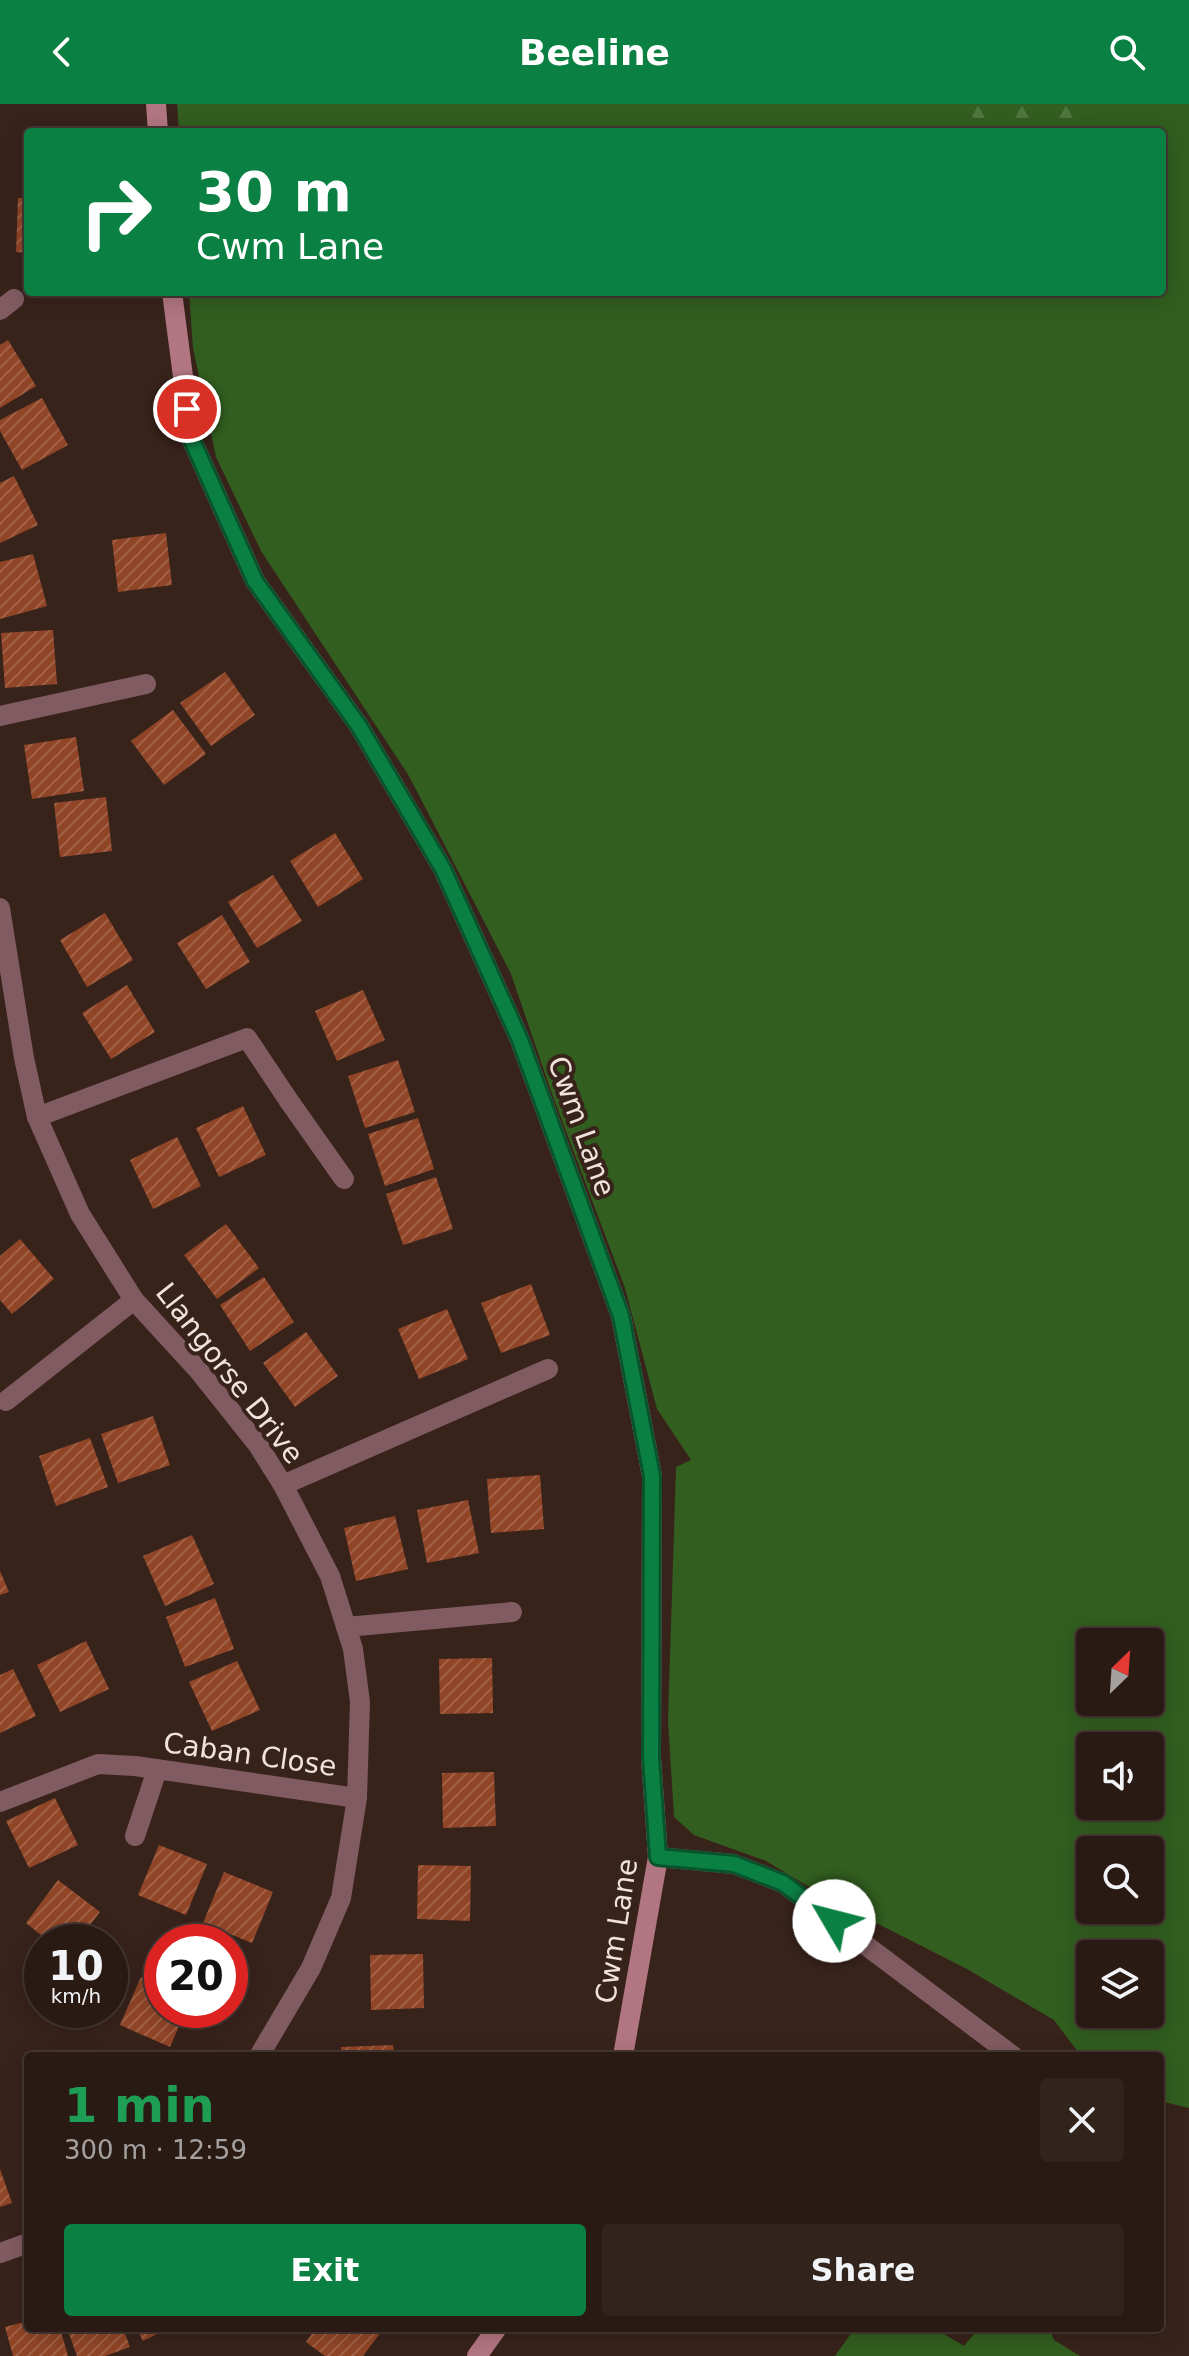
<!DOCTYPE html>
<html lang="en">
<head>
<meta charset="utf-8">
<style>
	:root { --surface:#2a1a14; --page:#32231d; --text:#f1f3f6; --muted:#a5a1a0; --line:#463834; --accent:#0b8043 }
	body { margin:0; font-family:"DejaVu Sans",sans-serif; background:var(--page); color:var(--text); height:100vh; display:flex; flex-direction:column; font-size:30px; white-space:nowrap }
	* { box-sizing:border-box; margin:0 }
	p { font-size:26px; color:var(--muted) }
	.icon { flex:none; width:44px; height:44px; fill:none; stroke:currentColor; stroke-width:2; stroke-linecap:round; stroke-linejoin:round }
	.map { position:relative; flex:1; overflow:hidden }
	.details { position:absolute; left:24px; top:1948px; width:1140px; height:280px; display:flex; flex-direction:column; background:var(--surface); border-radius:8px; box-shadow:0 4px 20px #0003,0 0 0 2px var(--line) }
	.details>* { flex:none }
	.top-card { position:absolute; left:24px; top:24px; width:1142px; height:168px; border-radius:8px; box-shadow:0 4px 20px #0003,0 0 0 2px var(--line); background:#0b8043; color:#fff; overflow:hidden }
	.needle { width:52px; rotate:25deg }
	.controls { position:absolute; left:1076px; top:1524px; display:grid; gap:16px }
	.controls a { display:grid; place-items:center; width:88px; height:88px; border-radius:8px; background:var(--surface); box-shadow:0 4px 20px #0003,0 0 0 2px var(--line); font-size:40px }
	.speed { position:absolute; left:24px; top:1820px; display:flex; gap:16px; font-size:40px; font-weight:700; text-align:center }
	.speed>* { display:grid; place-content:center; width:104px; height:104px; border-radius:50%; background:var(--surface); box-shadow:0 4px 20px #0003,0 0 0 2px var(--line); line-height:1 }
	.speed small { font-size:20px; font-weight:400 }
	.speed .limit { border:12px solid #d22; background:#fff; color:#111 }
	.pin { position:absolute; display:grid; place-items:center; width:68px; height:68px; color:#fff; margin:-34px; border:4px solid #fff; border-radius:50%; box-shadow:0 2px 8px #0007 }
	.me { position:absolute; width:88px; margin:-44px; rotate:307deg; stroke-linejoin:round; filter:drop-shadow(0 0 6px #0008) }
	.turn { display:flex; align-items:center; gap:28px; height:168px; padding:0 40px; font-size:36px }
	.turn .icon { width:104px; height:104px; stroke-width:2.5 }
	.turn b { display:block; font-size:56px; line-height:68px }
	.round { display:grid; place-items:center; flex:none; width:84px; height:84px; border-radius:8px; background:var(--page) }
	.headline { display:flex; align-items:center; justify-content:space-between; height:136px; padding:0 40px }
	h1 { font-size:48px; font-weight:700; line-height:60px; color:#1e9e55 }
	.cta { display:flex; gap:16px; margin-top:auto; padding:16px 40px }
	.cta a { flex:1; height:92px; border-radius:8px; background:var(--accent); color:#fff; font-size:32px; font-weight:700; line-height:92px; text-align:center }
	.cta a+a { background:var(--page); color:var(--text) }
	header { display:flex; justify-content:space-between; align-items:center; height:104px; padding:0 40px; background:var(--accent); color:#fff; font-size:36px; font-weight:700 }
	.map>svg:first-child { display:block }
	.grass { fill:#325e1f; fill-rule:evenodd }
	.forest { fill:url(#forest-firs) }
	.building { fill:url(#building-hatch) }
	.lines { fill:none; stroke-linecap:round; stroke-linejoin:round }
	.lane { stroke:#815b62; stroke-width:20 }
	.street { stroke:#815b62; stroke-width:20 }
	.secondary { stroke:#b27682; stroke-width:20 }
	.route-casing { stroke:#07532c; stroke-width:20 }
	.route { stroke:#0b8043; stroke-width:14 }
	.labels { text-anchor:middle; stroke-width:8; stroke-linejoin:round; paint-order:stroke }
	.street-label { font-size:28px; fill:#f1e2dd; stroke:#38231b }
</style>
</head>
<body>
<header><svg class="icon" aria-label="back" viewBox="0 0 24 24"><path d="M15 5l-7 7 7 7"/></svg>Beeline<svg class="icon" aria-label="search" viewBox="0 0 24 24"><circle cx="10" cy="10" r="6"/><path d="M15 15l6 6"/></svg></header>
<div class="map">
<svg width="1189" height="2252" viewBox="0 0 1189 2252">
	<defs>
		<pattern id="forest-firs" width="22" height="20" patternUnits="userSpaceOnUse" patternTransform="scale(2)"><rect width="22" height="20" fill="#325e1f"/><path d="M5 1l3.5 6h-7zM16 11l3.5 6h-7z" fill="#50753f"/></pattern>
		<pattern id="building-hatch" width="6" height="6" patternUnits="userSpaceOnUse" patternTransform="scale(2)"><rect width="6" height="6" fill="#914527"/><path d="M-1 1l2-2M0 6l6-6M5 7l2-2" fill="none" stroke="#a16046"/></pattern>
	</defs>
	<rect width="100%" height="100%" fill="#38231b"/>
	<g class="grass">
		<path d="M177,0H949L978,16H1087L1110,0H1189V2004L1160,1997V1952H1085L1078,1948L1054,1916L967,1865L829,1795L766,1757L694,1731L674,1713L668,1616L676,1363L691,1356L657,1305L625,1184L552,990L511,870L409,672L261,447L216,353L193,244L189,188H1162V28H179ZM1090,1538H1150V1598H1090ZM1090,1642H1150V1702H1090ZM1090,1746H1150V1806H1090ZM1090,1850H1150V1910H1090Z"/>
		<path d="M855,2224H934L964,2242L979,2224H1049L1054,2236L1080,2252H835Z"/>
	</g>
	<path class="forest" d="M949,0H1110L1087,16L1033,24L978,16Z"/>
	<g class="building">
		<path d="M18,94H28V149L16,148Z"/>
		<path d="M8,236L36,282L0,304V241Z"/>
		<path d="M42,294L68,341L22,366L0,327V316Z"/>
		<path d="M14,372L38,421L0,439V379Z"/>
		<path d="M166,429L172,481L118,488L112,436Z"/>
		<path d="M33,450L47,502L0,515V458Z"/>
		<path d="M53,526L57,580L5,584L1,529Z"/>
		<path d="M225,568L255,611L211,642L180,599Z"/>
		<path d="M173,606L206,650L164,681L131,637Z"/>
		<path d="M76,633L84,687L32,695L24,641Z"/>
		<path d="M106,693L112,747L60,753L54,699Z"/>
		<path d="M335,729L363,775L318,803L290,757Z"/>
		<path d="M273,771L302,817L257,844L228,798Z"/>
		<path d="M105,809L133,856L87,883L60,836Z"/>
		<path d="M222,811L250,858L206,885L177,839Z"/>
		<path d="M127,881L155,928L111,955L82,909Z"/>
		<path d="M363,886L385,936L337,957L315,907Z"/>
		<path d="M398,956L415,1008L365,1024L348,972Z"/>
		<path d="M243,1002L266,1051L219,1073L196,1024Z"/>
		<path d="M418,1014L434,1065L385,1082L368,1030Z"/>
		<path d="M177,1033L201,1082L153,1105L130,1056Z"/>
		<path d="M436,1073L453,1125L403,1141L386,1090Z"/>
		<path d="M226,1120L259,1164L217,1195L184,1151Z"/>
		<path d="M20,1135L54,1175L12,1210L0,1196V1152Z"/>
		<path d="M264,1173L294,1218L250,1247L220,1201Z"/>
		<path d="M531,1180L550,1231L501,1249L481,1199Z"/>
		<path d="M447,1205L468,1255L419,1275L398,1225Z"/>
		<path d="M306,1228L338,1272L295,1303L263,1259Z"/>
		<path d="M153,1312L170,1361L118,1379L101,1330Z"/>
		<path d="M90,1334L108,1383L56,1402L39,1352Z"/>
		<path d="M540,1371L544,1425L491,1429L487,1375Z"/>
		<path d="M468,1396L479,1449L427,1459L417,1406Z"/>
		<path d="M395,1412L408,1465L356,1477L344,1424Z"/>
		<path d="M192,1431L214,1480L165,1502L143,1452Z"/>
		<path d="M0,1467L9,1488L0,1491Z"/>
		<path d="M215,1494L234,1545L185,1563L166,1513Z"/>
		<path d="M86,1537L109,1585L60,1608L37,1561Z"/>
		<path d="M492,1554L493,1609L440,1610L439,1555Z"/>
		<path d="M237,1557L260,1606L212,1627L189,1578Z"/>
		<path d="M13,1565L36,1612L0,1629V1571Z"/>
		<path d="M494,1668L496,1722L443,1724L442,1669Z"/>
		<path d="M55,1694L78,1741L29,1764L6,1717Z"/>
		<path d="M159,1741L207,1760L186,1811L138,1791Z"/>
		<path d="M418,1761L471,1762L470,1817L417,1815Z"/>
		<path d="M224,1768L273,1788L252,1839L203,1819Z"/>
		<path d="M58,1776L100,1808L77,1838H50L26,1819Z"/>
		<path d="M423,1850L424,1904L371,1906L370,1851Z"/>
		<path d="M141,1873L162,1882V1906H186L170,1943L120,1921Z"/>
		<path d="M393,1941L394,1952H341V1943Z"/>
		<path d="M0,2065L12,2099L0,2103Z"/>
		<path d="M28,2217V2224H60L68,2252H13L5,2223Z"/>
		<path d="M67,2224H123L130,2243L105,2252H77Z"/>
		<path d="M136,2224H169L143,2237Z"/>
		<path d="M316,2224H375L381,2228L363,2252H325L306,2238Z"/>
	</g>
	<g class="lines">
		<g class="lane">
			<path d="M0,206L14,195"/>
			<path d="M0,612L146,580"/>
			<path d="M289,997L344,1075"/>
			<path d="M283,1381L548,1265"/>
			<path d="M346,1523L512,1508"/>
			<path d="M0,1698L98,1660L135,1662"/>
			<path d="M658,1753L734,1760L783,1779L1013,1952"/>
		</g>
		<g class="street">
			<path d="M0,804L24,954L37,1013L80,1110L134,1196L199,1267L258,1341L283,1381L330,1472L353,1545L360,1598L357,1694L341,1794L311,1864L259,1952"/>
			<path d="M37,1013L247,934L289,997"/>
			<path d="M6,1297L134,1196"/>
			<path d="M135,1662L357,1694"/>
			<path d="M135,1732L157,1666"/>
			<path d="M0,2149L28,2139"/>
		</g>
		<g class="secondary">
			<path d="M156,0L158,28"/>
			<path d="M172,188L191,334L255,477L359,622L443,765L520,936L621,1212L652,1372L651,1654L658,1753L623,1952"/>
			<path d="M477,2252L497,2224"/>
		</g>
	</g>
	<g class="lines">
		<defs>
			<path id="route" d="M187,305L191,334L255,477L359,622L443,765L520,936L621,1212L652,1372L651,1654L658,1753L734,1760L783,1779L834,1817"/>
		</defs>
		<use href="#route" class="route-casing"/>
		<use href="#route" class="route"/>
	</g>
	<g class="labels">
		<g class="street-label">
			<text transform="translate(582 1022) rotate(70)" y="10">Cwm Lane</text>
			<text transform="translate(230 1269) rotate(52)" y="10">Llangorse Drive</text>
			<text transform="translate(250 1650) rotate(8)" y="10">Caban Close</text>
			<text transform="translate(616 1827) rotate(-81)" y="10">Cwm Lane</text>
		</g>
	</g>
</svg>
<div class="controls">
<a><svg class="needle" viewBox="-14 -14 28 28"><path d="M0-13l5 13h-10z" fill="#e53935"/><path d="M0 13l5-13h-10z" fill="#a5a1a0"/></svg></a>
<a><svg class="icon" aria-label="sound" viewBox="0 0 24 24"><path d="M4 9h4l5-4v14l-5-4H4zM17 9q2 3 0 6"/></svg></a>
<a><svg class="icon" aria-label="search" viewBox="0 0 24 24"><circle cx="10" cy="10" r="6"/><path d="M15 15l6 6"/></svg></a>
<a><svg class="icon" aria-label="layers" viewBox="0 0 24 24"><path d="M12 4l9 5-9 5-9-5zM3 14l9 5 9-5"/></svg></a>
</div>
<div class="speed"><div>10<small>km/h</small></div><div class="limit">20</div></div>
<div class="pin" style="left:187px;top:305px;background:#d93025"><svg class="icon" aria-label="arrive" viewBox="0 0 24 24"><path d="M6 21V4h12l-3 4 3 4H6"/></svg></div>
<svg class="me" style="left:834px;top:1817px" viewBox="-20 -20 40 40"><circle r="19" fill="#fff"/><path d="M0-13L10 11 0 6-10 11z" fill="#0b8043"/></svg>
<div class="top-card">
<div class="turn"><svg class="icon" aria-label="right" viewBox="0 0 24 24"><path d="M7 20v-9h11M14 6l5 5-5 5"/></svg><div><b>30 m</b>Cwm Lane</div></div>
</div>
<section class="details">
<div class="headline"><div><h1>1 min</h1><p>300 m · 12:59</p></div><a class="round"><svg class="icon" aria-label="close" viewBox="0 0 24 24"><path d="M6 6l12 12M18 6L6 18"/></svg></a></div>
<div class="cta"><a>Exit</a><a>Share</a></div>
</section>
</div>
</body>
</html>
